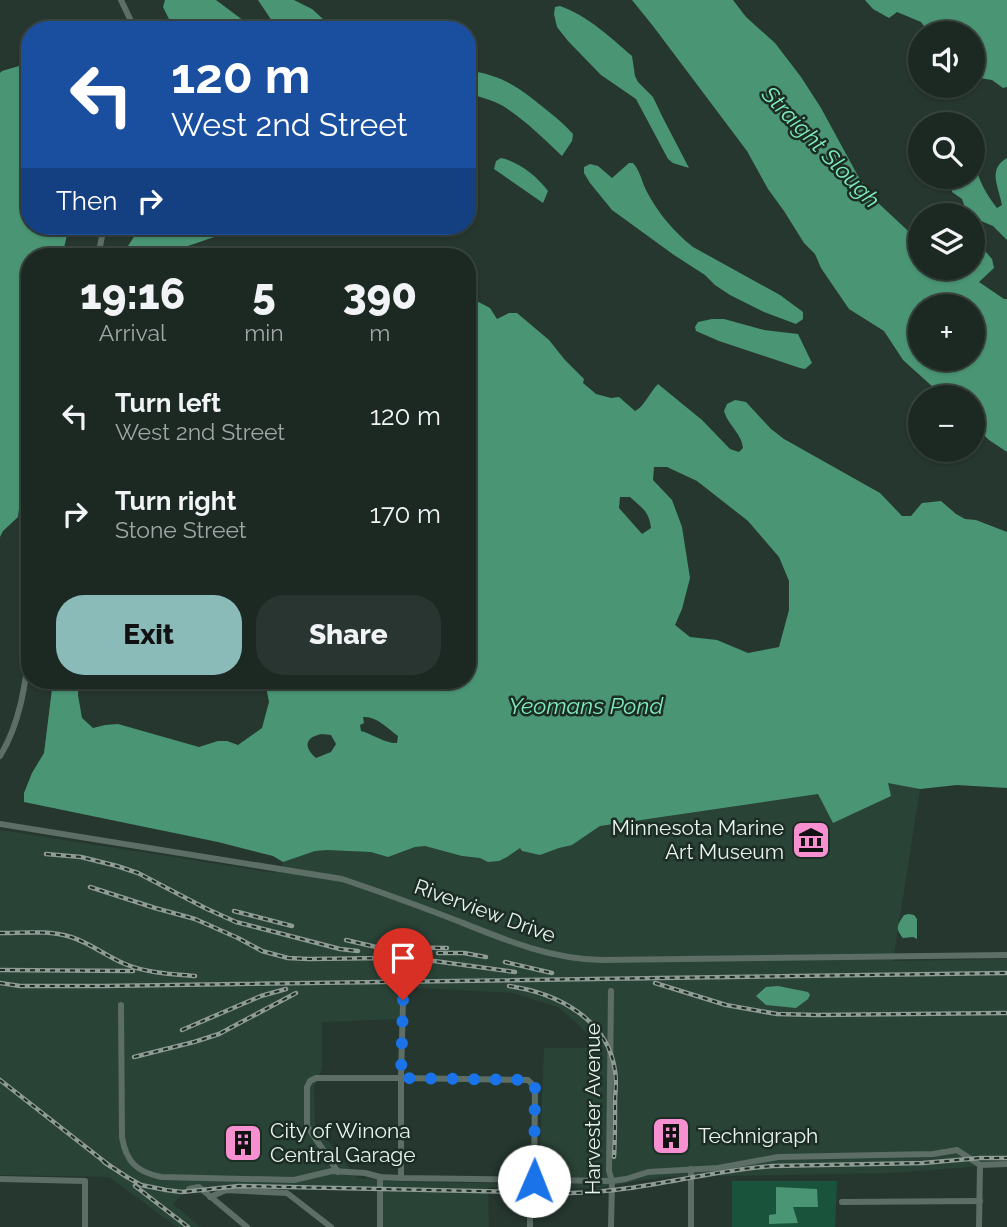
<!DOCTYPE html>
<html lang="en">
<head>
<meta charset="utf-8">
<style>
	:root { --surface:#1c2923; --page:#293530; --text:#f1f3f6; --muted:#a0a6a6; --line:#3a4541; --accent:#8bbbb9 }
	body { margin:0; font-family:Raleway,sans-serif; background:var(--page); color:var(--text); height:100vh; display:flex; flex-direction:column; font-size:26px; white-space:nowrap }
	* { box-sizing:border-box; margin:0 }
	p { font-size:23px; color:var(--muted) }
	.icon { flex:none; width:38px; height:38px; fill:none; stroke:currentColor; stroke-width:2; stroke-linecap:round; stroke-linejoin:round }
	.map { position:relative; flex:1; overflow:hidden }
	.panel { position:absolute; left:21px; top:248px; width:455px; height:441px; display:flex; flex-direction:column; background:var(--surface); border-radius:28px; box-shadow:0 2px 5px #0004,0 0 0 2px var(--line) }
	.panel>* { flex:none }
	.guide { position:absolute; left:21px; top:21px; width:455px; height:214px; border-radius:28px; box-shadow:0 2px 5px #0004,0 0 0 2px var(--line); background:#1a4fa0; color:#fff; overflow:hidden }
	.tools { position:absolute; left:908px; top:21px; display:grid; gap:14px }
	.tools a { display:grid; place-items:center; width:77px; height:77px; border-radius:50%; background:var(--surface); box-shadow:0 2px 5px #0004,0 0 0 2px var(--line); font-size:35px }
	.pin { position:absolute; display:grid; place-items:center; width:60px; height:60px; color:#fff; margin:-72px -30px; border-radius:50% 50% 50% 0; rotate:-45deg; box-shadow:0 0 7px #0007 }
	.pin .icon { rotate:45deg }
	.me { position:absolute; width:77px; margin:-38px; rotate:1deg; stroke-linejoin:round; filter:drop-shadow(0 0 5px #0008) }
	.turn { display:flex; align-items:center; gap:24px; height:147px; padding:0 35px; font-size:32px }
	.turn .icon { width:91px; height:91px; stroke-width:2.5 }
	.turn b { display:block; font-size:49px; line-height:60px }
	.then { display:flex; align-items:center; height:66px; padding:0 35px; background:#0003; gap:14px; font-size:26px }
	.eta { display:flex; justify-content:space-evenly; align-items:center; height:119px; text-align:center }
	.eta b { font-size:42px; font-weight:800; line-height:49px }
	.primary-button { display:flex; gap:14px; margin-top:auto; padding:14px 35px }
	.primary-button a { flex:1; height:80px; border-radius:28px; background:var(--accent); color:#111; font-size:28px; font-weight:800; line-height:80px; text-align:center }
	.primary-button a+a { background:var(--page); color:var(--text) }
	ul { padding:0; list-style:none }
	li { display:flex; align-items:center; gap:21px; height:98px; padding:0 35px }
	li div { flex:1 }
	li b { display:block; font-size:26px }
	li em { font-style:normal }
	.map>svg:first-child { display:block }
	.built { fill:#2a4337 }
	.green { fill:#19533b }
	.water { fill:#4a9674; fill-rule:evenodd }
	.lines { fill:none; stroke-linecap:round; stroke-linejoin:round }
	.minor { stroke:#5c6e65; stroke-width:6 }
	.rail-casing { stroke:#8f9c95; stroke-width:4.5 }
	.rail { stroke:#1c2d25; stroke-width:2; stroke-dasharray:5; stroke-linecap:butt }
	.route { stroke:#1a73e8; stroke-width:12; stroke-dasharray:0 21.6 }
	.labels { text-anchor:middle; stroke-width:5; stroke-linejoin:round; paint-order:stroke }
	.poi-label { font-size:21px; fill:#e8f3ed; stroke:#1c2d25; text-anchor:start }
	.street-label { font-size:21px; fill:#e8f3ed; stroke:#1c2d25 }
	.water-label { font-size:23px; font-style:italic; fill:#7febba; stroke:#1c2d25 }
</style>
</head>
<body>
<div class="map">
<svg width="1007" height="1227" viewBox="0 0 1007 1227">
	<rect width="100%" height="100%" fill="#26372f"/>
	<path class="built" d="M888,782L920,789L893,961L1007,959V1161L987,1162L970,1167L892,1173L664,1177L597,1188L539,1187L544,1048H592L593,1043L591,1038L579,1025L558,1007L513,993L400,987L399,1019L322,1022V1069L314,1086L315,1124L357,1178L408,1182L534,1184V1187H488L489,1227H382L381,1191L235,1188L182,1194L173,1204L201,1227H177L109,1177L0,1175V830L275,873L285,861L315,851L327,850L371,852L388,857L415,847L425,846L462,856L480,858L488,862L499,861L507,857L516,849L520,847L521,851L540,855L559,848L572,845L600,826L818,794Z"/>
	<path class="green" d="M732,1181H837L835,1227H732Z"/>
	<g class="water">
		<path d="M165,0H216L256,30H182L170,21L163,7Z"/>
		<path d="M258,0H294L312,9L335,30H278Z"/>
		<path d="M632,0H733L746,17L775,43L801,77L821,108L858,176L876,201L920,242V268H952L960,270L961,268H973V251H985L992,259L994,268L979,282L1004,299H1007V452L989,440L973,425V397H944L903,360L884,331L849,309L821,268L815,254L804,243L784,211L768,189L747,151L653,26ZM920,306H973V359H920Z"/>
		<path d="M865,0H1007V87L1003,88L992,80L973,77V33H929L921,22L897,12L889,18L873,9Z"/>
		<path d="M560,6C588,16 610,37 632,56L635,76L638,82L653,97L663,118L689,168L673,163L668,159L636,99L601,75L568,41L557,27L554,14L555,7Z"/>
		<path d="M19,66L30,75V226H69L62,257H30V459L28,477L19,509L18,517L3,531L0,537V73L2,71Z"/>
		<path d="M467,70C505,76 520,88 549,112C558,119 566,126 573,134L572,141L562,156C543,138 525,120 503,106C492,99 478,98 467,91Z"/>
		<path d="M973,132C981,143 974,154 976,166C978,180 988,197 997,208L1002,205C999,187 987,169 1007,158V240L993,226L974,218L966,210L962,199L952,192L953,177H973Z"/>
		<path d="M501,158C518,161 538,177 548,191L543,203L494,169L496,161Z"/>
		<path d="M629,163H633C640,170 642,183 647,192C658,213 674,232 693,247L780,295L803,312V319L796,324L764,312L730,295L715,285L705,275L674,255L612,210L590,183L584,173V167L590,164L598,166L612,178Z"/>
		<path d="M141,226H254L245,231L223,234L185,247L167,257H124L128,246Z"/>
		<path d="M467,296L490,308L497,319L509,313H517L549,340L565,360L584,379L583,383L596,394L611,398L619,397L635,411C643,408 650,392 658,384L702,420L730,449L739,452L743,448C742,434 728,425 724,411L727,404L735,400L746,402L771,429L784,439L880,493L902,516H911L922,503L941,501L956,514L965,519L976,520L1007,532V788L957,785L920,789L888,783L891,796L833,823L818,794L600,826L572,845L559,848L540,855L522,851L520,848L507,857L499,861L488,862L480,858L462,856L425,846L415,847L388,857L371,852L327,850L315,851L283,862L273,856L218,842L24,802V793L32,773L44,753L53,681H79L78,695L82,718L93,728L105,725L118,724L199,747L218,741H227L238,745L262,728L269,702L265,681H467V402H469L474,388L467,379ZM654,467H667L697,481L748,521L779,557L789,581V610L779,647L748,653L717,640L690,637L675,625L682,609L690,578L682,527L672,500L653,480ZM620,497H630C642,508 649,511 651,528L642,534L619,508ZM363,717C377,716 387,728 398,736L397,743C386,744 372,734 361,731L360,725L364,723ZM322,734L331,735L336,744L331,752L316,758C303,747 305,737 322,734Z"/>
		<path d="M712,319H724L764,330L798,334L812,363L805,369L800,368L719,341L696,331L695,327L698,322Z"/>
		<path d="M909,914L914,915L917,919V939L913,937L903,938C895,928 897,926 904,915Z"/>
		<path d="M778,986L808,992L810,995L808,999L796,1008L766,1005L756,996L766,987Z"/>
		<path d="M776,1187L817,1189L818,1207H793L798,1223L769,1224V1215L776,1214Z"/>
	</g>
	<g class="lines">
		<g class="minor">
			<path d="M121,0L131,21L133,30"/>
			<path d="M98,257L104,226"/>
			<path d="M0,756C20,724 25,685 30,648"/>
			<path d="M0,824L342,879C381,892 419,906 458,921C505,940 550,959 602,960L1007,955"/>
			<path d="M611,991L609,1171L612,1181L611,1227"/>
			<path d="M121,1005L122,1137C126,1162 137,1172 161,1177L294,1180L332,1171L365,1173L380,1177L401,1178L612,1181L626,1179L648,1172L718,1168L778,1157L933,1154L957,1150L980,1165L1007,1164"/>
			<path d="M338,1172L307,1126V1087L310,1081L316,1078H401L528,1080L535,1087L534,1181"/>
			<path d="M380,1177V1227"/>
			<path d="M401,1178V1078L403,1000"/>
			<path d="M0,1179L85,1181V1227"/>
			<path d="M189,1189L199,1187L247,1227"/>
			<path d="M210,1197L226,1190L287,1193L331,1227"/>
			<path d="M842,1202L980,1201"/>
			<path d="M530,1227V1181"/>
			<path d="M691,1227V1169"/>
			<path d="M979,1227L980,1165"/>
		</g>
		<defs>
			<g id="rail">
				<path d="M46,854L81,857L117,866L138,873L205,908L236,922L340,949L358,951"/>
				<path d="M90,887L155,908L195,919L238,938L262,951L288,958L309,959L385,958L434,961L515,972"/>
				<path d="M234,911L292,926"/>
				<path d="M0,933C23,933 48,930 71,937C90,943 106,956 125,964C146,973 172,974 195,976"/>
				<path d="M346,940L376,947L447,948"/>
				<path d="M438,953H464L486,957"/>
				<path d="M505,962L552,973"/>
				<path d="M0,970L133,971"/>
				<path d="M0,983L20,986H103L1007,973"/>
				<path d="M655,983L726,1005L777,1014L816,1015L1007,1013"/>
				<path d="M509,986C557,993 608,1019 615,1071C617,1081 615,1093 615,1103C615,1121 615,1139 614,1157"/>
				<path d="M182,1030L261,996L286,989"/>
				<path d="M134,1057L194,1042L219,1034L296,993"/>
				<path d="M0,1080L110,1166"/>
				<path d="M104,1162L127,1177L141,1185L166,1190L182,1192L239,1186L571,1193C639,1192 705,1171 772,1166L923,1163L980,1158H1007"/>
				<path d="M135,1186L188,1227"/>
			</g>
		</defs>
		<use href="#rail" class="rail-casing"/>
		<use href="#rail" class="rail"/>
	</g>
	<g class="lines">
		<path class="route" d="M403,1000L401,1078L528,1080L535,1087L534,1181"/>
	</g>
	<defs>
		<symbol id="museum-square" viewBox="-11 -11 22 22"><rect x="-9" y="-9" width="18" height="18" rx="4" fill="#f690d0" stroke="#1c2d25"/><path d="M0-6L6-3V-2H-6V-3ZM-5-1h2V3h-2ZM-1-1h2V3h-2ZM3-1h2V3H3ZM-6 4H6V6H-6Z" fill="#111"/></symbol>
		<symbol id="building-square" viewBox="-11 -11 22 22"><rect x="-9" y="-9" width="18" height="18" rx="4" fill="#f690d0" stroke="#1c2d25"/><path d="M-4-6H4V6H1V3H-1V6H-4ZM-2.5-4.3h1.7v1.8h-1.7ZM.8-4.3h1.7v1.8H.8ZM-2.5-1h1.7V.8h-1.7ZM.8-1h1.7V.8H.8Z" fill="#111"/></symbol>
	</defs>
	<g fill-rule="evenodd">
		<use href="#museum-square" x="789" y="818" width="44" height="44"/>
		<use href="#building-square" x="649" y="1114" width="44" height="44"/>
		<use href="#building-square" x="221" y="1121" width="44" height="44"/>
	</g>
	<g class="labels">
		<g class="poi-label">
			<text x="784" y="835" text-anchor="end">Minnesota Marine<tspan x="784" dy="24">Art Museum</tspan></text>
			<text x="270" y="1138">City of Winona<tspan x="270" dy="24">Central Garage</tspan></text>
			<text x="698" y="1143">Technigraph</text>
		</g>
		<g class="street-label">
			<text transform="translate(485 911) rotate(20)" y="7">Riverview Drive</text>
			<text transform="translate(593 1109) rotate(-90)" y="7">Harvester Avenue</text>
		</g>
		<g class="water-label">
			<text transform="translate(821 147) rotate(46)" y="8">Straight Slough</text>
			<text x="586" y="714">Yeomans Pond</text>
		</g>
	</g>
</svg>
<div class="tools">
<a><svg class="icon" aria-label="sound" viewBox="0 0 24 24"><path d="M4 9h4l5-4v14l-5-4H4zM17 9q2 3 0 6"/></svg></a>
<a><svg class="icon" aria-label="search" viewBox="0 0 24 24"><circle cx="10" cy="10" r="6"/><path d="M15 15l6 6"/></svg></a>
<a><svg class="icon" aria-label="layers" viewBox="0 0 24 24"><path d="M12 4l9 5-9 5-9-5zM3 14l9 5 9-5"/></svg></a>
<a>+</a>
<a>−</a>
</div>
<div class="pin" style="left:403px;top:1000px;background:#d93025"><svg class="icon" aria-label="arrive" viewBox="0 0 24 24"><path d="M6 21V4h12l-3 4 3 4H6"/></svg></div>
<svg class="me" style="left:534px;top:1181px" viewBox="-20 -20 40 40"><circle r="19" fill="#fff"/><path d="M0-13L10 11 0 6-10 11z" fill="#1a73e8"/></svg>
<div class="guide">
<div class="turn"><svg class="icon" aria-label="left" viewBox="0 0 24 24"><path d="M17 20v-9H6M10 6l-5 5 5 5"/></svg><div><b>120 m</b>West 2nd Street</div></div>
<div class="then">Then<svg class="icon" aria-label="right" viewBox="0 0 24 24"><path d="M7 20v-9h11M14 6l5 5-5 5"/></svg></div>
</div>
<section class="panel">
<div class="eta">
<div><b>19:16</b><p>Arrival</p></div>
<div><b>5</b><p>min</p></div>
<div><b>390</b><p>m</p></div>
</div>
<ul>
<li><svg class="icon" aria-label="left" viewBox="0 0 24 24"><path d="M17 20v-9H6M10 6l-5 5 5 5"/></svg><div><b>Turn left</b><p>West 2nd Street</p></div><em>120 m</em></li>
<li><svg class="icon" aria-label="right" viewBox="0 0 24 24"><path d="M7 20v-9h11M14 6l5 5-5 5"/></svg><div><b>Turn right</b><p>Stone Street</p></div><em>170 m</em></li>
</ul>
<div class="primary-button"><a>Exit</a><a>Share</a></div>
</section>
</div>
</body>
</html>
